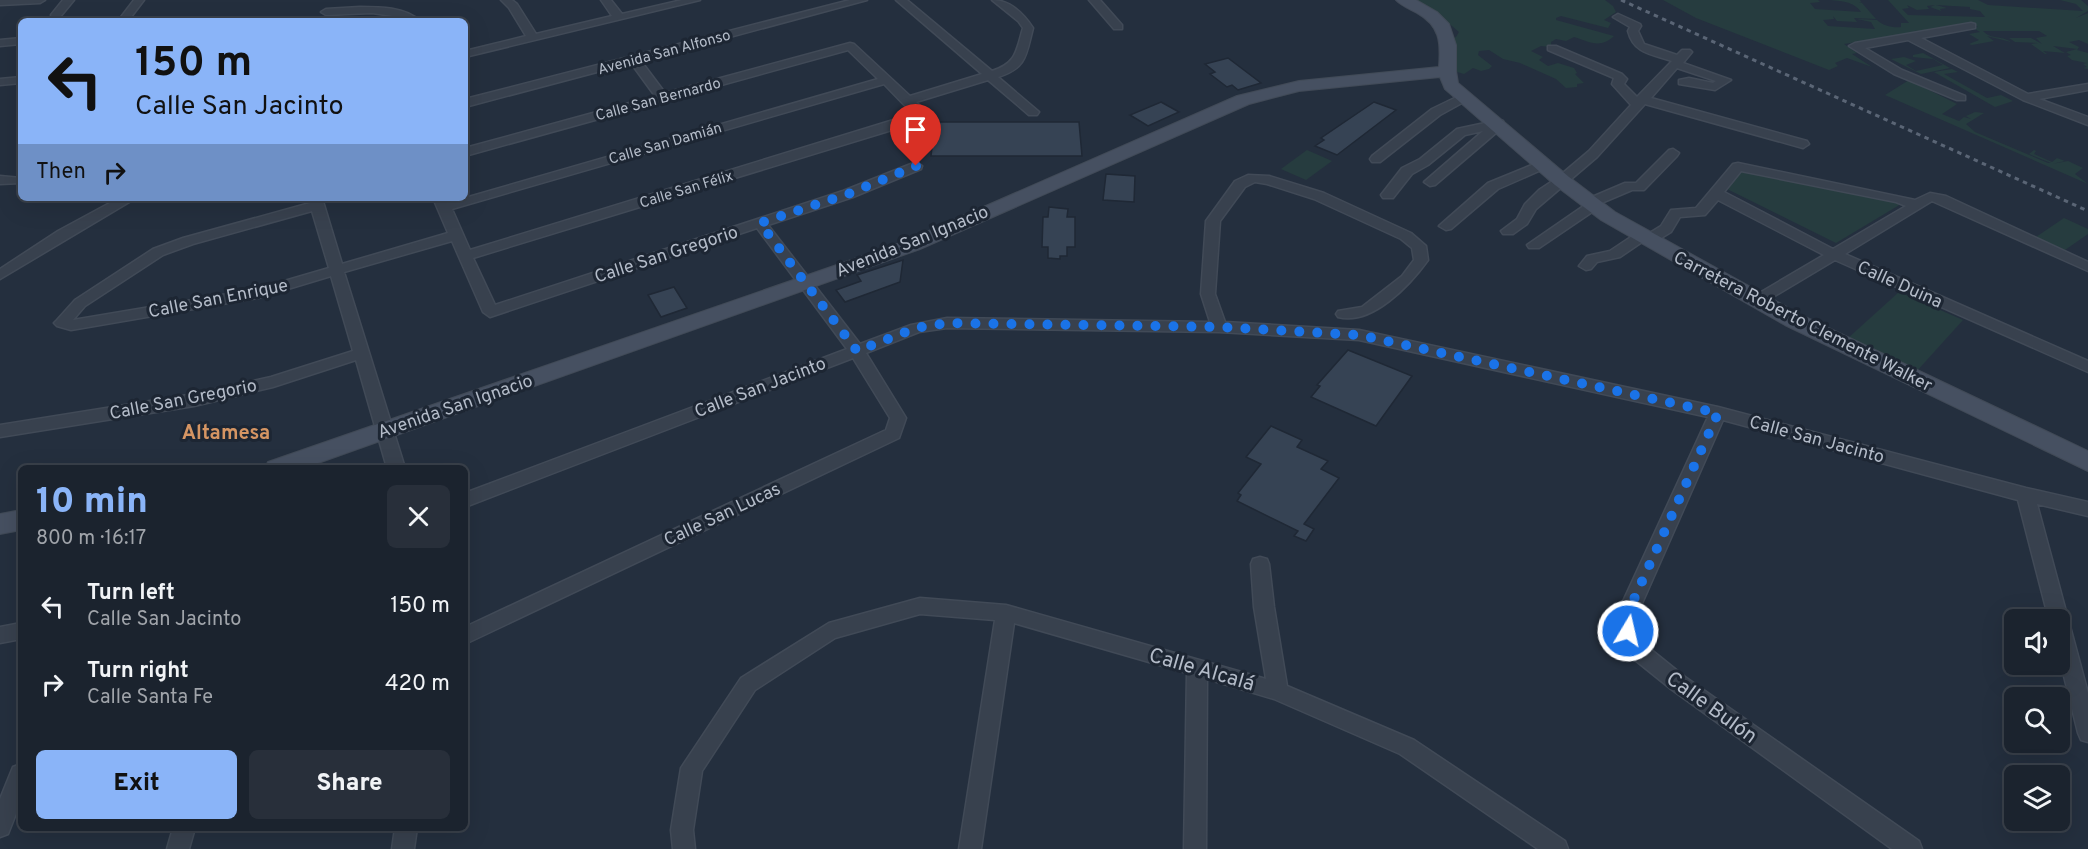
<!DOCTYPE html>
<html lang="en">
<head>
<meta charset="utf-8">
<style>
	:root { --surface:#1b232e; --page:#282f3a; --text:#f1f3f6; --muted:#a0a4aa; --line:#39404a; --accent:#8ab4f8 }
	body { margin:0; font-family:Overpass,sans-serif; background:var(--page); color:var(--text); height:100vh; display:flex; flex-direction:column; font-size:22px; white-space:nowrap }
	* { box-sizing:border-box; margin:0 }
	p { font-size:20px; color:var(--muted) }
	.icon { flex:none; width:33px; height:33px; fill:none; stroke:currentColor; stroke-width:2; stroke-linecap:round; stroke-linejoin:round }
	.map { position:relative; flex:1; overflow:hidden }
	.side { position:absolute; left:18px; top:465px; width:450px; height:366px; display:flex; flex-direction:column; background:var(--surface); border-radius:9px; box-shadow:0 6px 24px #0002,0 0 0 2px var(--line) }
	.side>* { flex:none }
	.banner { position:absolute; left:18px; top:18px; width:450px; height:183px; border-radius:9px; box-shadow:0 6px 24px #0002,0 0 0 2px var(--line); background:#8ab4f8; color:#111; overflow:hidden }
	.tools { position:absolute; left:2004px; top:609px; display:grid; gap:12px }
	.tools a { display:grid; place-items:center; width:66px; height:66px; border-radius:9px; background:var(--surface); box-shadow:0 6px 24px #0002,0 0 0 2px var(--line); font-size:30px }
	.pin { position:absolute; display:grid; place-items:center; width:51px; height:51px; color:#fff; margin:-62px -26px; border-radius:50% 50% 50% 0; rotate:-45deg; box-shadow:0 0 6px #0007 }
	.pin .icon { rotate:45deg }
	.me { position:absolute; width:66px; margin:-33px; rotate:9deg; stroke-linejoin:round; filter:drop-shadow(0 0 4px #0008) }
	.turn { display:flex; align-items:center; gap:21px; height:126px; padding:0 18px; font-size:27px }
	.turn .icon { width:78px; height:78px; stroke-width:2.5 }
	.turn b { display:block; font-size:42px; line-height:51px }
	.then { display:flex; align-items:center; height:57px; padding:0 18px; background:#0003; gap:12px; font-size:22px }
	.round { display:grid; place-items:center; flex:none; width:63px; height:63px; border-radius:9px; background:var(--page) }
	.headline { display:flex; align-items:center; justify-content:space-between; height:102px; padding:0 18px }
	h1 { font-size:36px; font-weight:800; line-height:45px; color:var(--accent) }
	.cta { display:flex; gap:12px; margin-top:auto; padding:12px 18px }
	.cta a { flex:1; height:69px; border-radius:9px; background:var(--accent); color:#111; font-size:24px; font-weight:800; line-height:69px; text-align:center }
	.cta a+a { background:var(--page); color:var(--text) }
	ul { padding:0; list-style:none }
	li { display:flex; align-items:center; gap:18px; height:78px; padding:0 18px }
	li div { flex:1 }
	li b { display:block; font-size:22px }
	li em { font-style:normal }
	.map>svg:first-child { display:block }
	.green { fill:#263c3f; fill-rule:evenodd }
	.building { fill:#364354; stroke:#1f2835; stroke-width:1.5 }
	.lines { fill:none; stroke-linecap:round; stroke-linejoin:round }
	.street-casing { stroke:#414a57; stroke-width:3 }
	.secondary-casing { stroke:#414a57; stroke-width:2 }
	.street { fill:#38414e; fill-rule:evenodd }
	.secondary { fill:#465061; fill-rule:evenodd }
	.rail { stroke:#5a6575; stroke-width:3; stroke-dasharray:4.5 4.5; stroke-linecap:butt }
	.route { stroke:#1a73e8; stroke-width:10; stroke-dasharray:0 18 }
	.labels { text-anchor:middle; stroke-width:6; stroke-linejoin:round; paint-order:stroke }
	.far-street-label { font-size:15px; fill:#b4bcc9; stroke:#1d2633 }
	.street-label { font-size:18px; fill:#b4bcc9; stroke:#1d2633 }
	.neighbourhood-label { font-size:20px; font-weight:bold; fill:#d59563; stroke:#1d2633 }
	.near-street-label { font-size:21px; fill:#b4bcc9; stroke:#1d2633 }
</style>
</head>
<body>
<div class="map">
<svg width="2088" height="849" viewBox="0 0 2088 849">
	<rect width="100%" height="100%" fill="#242f3e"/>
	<g class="green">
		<path d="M1415,0H1605L1613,6L1616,12L1604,20L1611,23L1608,28L1561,16L1556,18V20L1614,36C1600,49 1590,42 1574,37L1566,41L1556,39L1551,42V47L1541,46L1531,51L1543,57L1539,60L1548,66L1558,63L1574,68L1577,73L1575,74L1584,83L1577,84V87L1566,88L1556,79L1520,63L1503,59L1489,50L1479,51L1478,55L1492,66L1489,69L1481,71L1473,68L1464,74L1457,72L1453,64L1457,50L1449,40L1456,37L1459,32L1439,15Z"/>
		<path d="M1663,0H1818L1820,2L1810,3L1815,9L1861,12C1854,1 1840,1 1828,0H1860L1861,2H1859L1862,3L1876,19L1854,18L1857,22L1837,21L1833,16L1834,19L1823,20L1828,26L1875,29L1871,22L1857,19L1877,20C1883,26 1893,28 1901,27V23H1909L1888,0H1978L1988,5L2083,11L2076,4L2060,0H2081L2088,6V11L2076,18L2088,13V44L2079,40L2069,42L2079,47L2077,50L2088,53V69L2083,68L2087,67L2083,64L2087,63L2072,60L2067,56L2071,55L2066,52L2077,49L2053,46L2065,53L2043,51L2047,54H2045L2031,44L2038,43L2015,42L2009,38H2031L2042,44L2036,38L2047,36L2039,31H1983C1991,40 2001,35 2011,42L1987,36L1994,41L1972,45L1969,44L1979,40L1969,34L1980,32L1973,28L1978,27L1973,24L1844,44L1857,53L1852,54L1872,67L1847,58L1835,63L1838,66L1829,70L1696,18ZM1907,5L1917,10L1929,9L1927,6L1935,5L1930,7L1941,11L1940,9L1947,8L1936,5L1970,7V9L1980,11L1985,17L1908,15L1902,9L1909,8Z"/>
		<path d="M1923,53L1950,68L1921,74L1891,59L1904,57L1916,61L1906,65L1916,71L1943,65L1933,59L1913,57V55Z"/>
		<path d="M1952,69L1958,72L1944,74L1987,98L2001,95L2013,101L1995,107L1934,72Z"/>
		<path d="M1909,80L1957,104L1942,114L1959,121L1964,117L1971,119L1966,116L1975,112L1984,113L1966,124L1975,132L2048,163H2051L2029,154L2034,150L2036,151L2034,154L2052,162L2057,158L2065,161L2052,164L2068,161L2083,168L2075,174L2088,184L1885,95Z"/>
		<path d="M1307,150L1332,161L1306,180L1281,169Z"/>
		<path d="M1740,169L1896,199L1901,204L1836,243L1723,187Z"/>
		<path d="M2064,218L2088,229V234L2065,250L2036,237Z"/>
		<path d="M1899,292L1963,320L1916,372L1847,339Z"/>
	</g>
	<g class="building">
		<path d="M1228,58L1261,83L1238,90L1232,85L1227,87L1210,74L1215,72L1205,64Z"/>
		<path d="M1161,102L1179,112L1148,126L1130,115Z"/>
		<path d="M1374,102L1396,110L1337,155L1315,146L1324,140L1321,138Z"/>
		<path d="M935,122H1079L1082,156H931Z"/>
		<path d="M1106,174L1135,176L1134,202L1103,200Z"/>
		<path d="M1049,207L1068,209L1067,217H1075V247H1067V256H1060V259L1048,258V247H1042L1043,217H1048Z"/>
		<path d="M903,260L900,282L845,302L836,290L861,281L857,275Z"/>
		<path d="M674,287L687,308L661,317L648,295Z"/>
		<path d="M1348,350L1412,376L1376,426L1311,397L1320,386L1317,385Z"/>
		<path d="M1271,426L1302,440L1297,447L1328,461L1321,469L1339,478L1304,524L1314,529L1306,541L1294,536L1298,531L1237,501L1241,495L1238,493L1261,464L1246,457Z"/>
	</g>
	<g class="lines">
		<defs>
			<g id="street">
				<path d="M0,0H45L40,3L0,5Z"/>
				<path d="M63,0H74L60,17H52L51,15Z"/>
				<path d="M134,0H144L128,21H118Z"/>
				<path d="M501,0H512L517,4L536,34L612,16L601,0H611L622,14L682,0H700L465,57V51L526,36L509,8Z"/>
				<path d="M850,0H867L641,61L665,93L850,43L854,44L910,96L982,74L896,0H907L992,71C1017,63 1016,51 1023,28L1018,21L992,0C1010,0 1023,13 1033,28C1026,55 1027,68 998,77L1039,112L1037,115H1029L988,80L916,102L925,111V115L918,122L473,258L495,305L843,191L916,162L922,166L921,169L853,197L768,225L860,344L911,325L947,318L1210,322L1201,294L1206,221L1235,181L1248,175L1269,176L1324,193L1411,233L1426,246L1428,260C1410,285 1372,326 1338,317L1336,314L1338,311L1362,307L1402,276L1414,260L1412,248L1401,239L1314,199L1267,184L1255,182L1245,187L1220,221L1215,294L1225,322L1359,330L1718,407L2026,488L2088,502V516L2037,504L2088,693V742L2081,740L2078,733L2060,660V620H2049L2018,500L1723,420L1640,608L1638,630L1649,648L1685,677L1919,841L1922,849H1892L1671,689L1635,660L1618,631L1620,608L1708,417L1359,340L1219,332L947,328L919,332L866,353L906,418L899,438L465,644V627L886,430L890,418L853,358L465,507V493L847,349L757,228L490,317L483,312L452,241L344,272L405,468H387L356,360L273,387L194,406L0,437V425L194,394L271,377L353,351L331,276L258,298L71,330L57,326L54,323L57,320L75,300L153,249L183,238L310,203L308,198H322L342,264L448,233L433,198H447L448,202L465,198L878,79L848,50L465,156V148L655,96L631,63L465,107V99ZM884,84L913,114L470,250L452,209ZM312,211L329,268L257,289L73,320L85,306L163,255L193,244Z"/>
				<path d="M1089,0H1100L1122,25V29H1114Z"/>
				<path d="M360,7C380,7 405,7 420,21H407L393,16L372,13L326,15L321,12L326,9Z"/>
				<path d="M1618,14L1640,24L1641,26L1638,31L1644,44L1677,55L1682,50H1690L1692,52L1683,63L1731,80L1715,90C1703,88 1691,86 1679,84V80L1689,78L1713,83L1716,81L1677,68L1651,98L1807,141L1809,144L1803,148L1645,104L1597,157L1536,209L1527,224L1513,234H1503L1501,231L1517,219L1525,204L1539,190L1557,178L1589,151L1631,105L1612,84L1614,78L1548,50V46H1556L1622,74L1627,79L1624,84L1637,97L1672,61C1652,54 1634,54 1628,31L1630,27L1613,17Z"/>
				<path d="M1971,23L1975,24V28L1921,38L2028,94L2088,84V90L2039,99L2088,117V125L2023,100L1908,40L1865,48L1902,70L1965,96V100H1957L1894,74L1849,46L1855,43Z"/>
				<path d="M21,38V44L0,46V40Z"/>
				<path d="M21,77V83L0,85V79Z"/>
				<path d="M1465,93L1469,95V99L1440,115L1380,162H1372L1370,159L1372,156L1432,109Z"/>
				<path d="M1499,120L1503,121V127L1498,128L1497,132L1435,185L1430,186L1424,182L1483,131L1465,135L1428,165L1412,174L1393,198H1383L1381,195L1402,168L1420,159L1457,129Z"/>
				<path d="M1673,149L1679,153L1677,156L1644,190H1632L1599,204L1598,208L1539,248H1529L1527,245L1585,205V200L1625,183H1636L1669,150Z"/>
				<path d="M1544,160L1548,161L1550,164L1548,167L1498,189L1451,229L1446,230L1439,226L1488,183Z"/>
				<path d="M1738,163L1915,200L1930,193L1946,196L2088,262V271L1932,201L1845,254L2088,361V372L1835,260L1761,304H1751L1749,301L1751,298L1824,255L1718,200L1705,215L1680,217L1671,232L1653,243L1642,242L1620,257L1597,262L1591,269L1586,270L1579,266L1587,256L1610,251L1637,233L1648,234L1661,226L1671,210L1696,208L1733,164ZM1741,171L1896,202L1906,206L1833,249L1724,192Z"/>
				<path d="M0,176L21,178V183L0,184Z"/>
				<path d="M119,198H136L0,279V269L58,231Z"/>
				<path d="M1260,557L1267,559L1269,564L1274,607L1287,686L1414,740L1565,841L1568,849H1538L1400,754L1274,699L1207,679L1206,849H1184L1187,673L1014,623L981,849H959L995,620L920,614L835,638L755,690L702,771L693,830L695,849H673L671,830L681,768L741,678L829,623L920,598L1006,605L1266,679L1254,607L1251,564L1253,559Z"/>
				<path d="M21,623V639L0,643V627Z"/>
				<path d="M21,764V801L8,834L0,837V799L13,767Z"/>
				<path d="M173,828H195L189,849H167Z"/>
				<path d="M395,828H417L414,849H392Z"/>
			</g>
			<g id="secondary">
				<path d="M1396,0H1416L1437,12L1449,24L1456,45V71L1458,83L1569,177L1615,212L1801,315L2088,451V471L1785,325L1601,220L1555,185L1445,89L1440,77L1299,91L1249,104L920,249L304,468H265L268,462L906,241L1237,96L1299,81L1439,67C1441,42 1440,26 1417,13C1410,9 1402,6 1396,0Z"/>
				<path d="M21,510V530L0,534V514Z"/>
			</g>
		</defs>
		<use href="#street" class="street-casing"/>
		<use href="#secondary" class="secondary-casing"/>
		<use href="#street" class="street"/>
		<use href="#secondary" class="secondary"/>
		<path class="rail" d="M1621,0L2088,211"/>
	</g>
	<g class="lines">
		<path class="route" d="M916,166L848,194L760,223L857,351L916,328L947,323L1219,327L1359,335L1718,413L1630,608L1628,631"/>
	</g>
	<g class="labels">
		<g class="far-street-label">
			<text transform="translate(664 52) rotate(-15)" y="5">Avenida San Alfonso</text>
			<text transform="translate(658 99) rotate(-15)" y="5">Calle San Bernardo</text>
			<text transform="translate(665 143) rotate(-16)" y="5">Calle San Damián</text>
			<text transform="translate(686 189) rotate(-17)" y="5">Calle San Félix</text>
		</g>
		<g class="street-label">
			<text transform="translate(912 241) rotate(-22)" y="6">Avenida San Ignacio</text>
			<text transform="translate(666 254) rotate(-18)" y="6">Calle San Gregorio</text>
			<text transform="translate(1900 284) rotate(24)" y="6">Calle Duina</text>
			<text transform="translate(218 298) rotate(-11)" y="6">Calle San Enrique</text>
			<text transform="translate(1803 321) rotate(27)" y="6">Carretera Roberto Clemente Walker</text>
			<text transform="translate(760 387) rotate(-21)" y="6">Calle San Jacinto</text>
			<text transform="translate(183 399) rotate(-11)" y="6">Calle San Gregorio</text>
			<text transform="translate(455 406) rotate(-19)" y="6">Avenida San Ignacio</text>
			<text transform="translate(1817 439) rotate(15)" y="6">Calle San Jacinto</text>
			<text transform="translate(722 514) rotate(-25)" y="6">Calle San Lucas</text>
		</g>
		<g class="neighbourhood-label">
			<text x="226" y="439">Altamesa</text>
		</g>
		<g class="near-street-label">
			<text transform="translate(1202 669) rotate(16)" y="7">Calle Alcalá</text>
			<text transform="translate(1712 707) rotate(36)" y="7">Calle Bulón</text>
		</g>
	</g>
</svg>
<div class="tools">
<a><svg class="icon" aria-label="sound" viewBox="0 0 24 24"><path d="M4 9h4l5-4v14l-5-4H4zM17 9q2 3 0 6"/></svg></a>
<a><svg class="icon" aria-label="search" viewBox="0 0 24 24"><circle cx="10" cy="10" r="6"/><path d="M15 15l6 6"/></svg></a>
<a><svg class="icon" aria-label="layers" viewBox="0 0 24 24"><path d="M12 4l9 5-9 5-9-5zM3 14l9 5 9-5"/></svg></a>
</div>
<div class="pin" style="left:916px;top:166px;background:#d93025"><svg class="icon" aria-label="arrive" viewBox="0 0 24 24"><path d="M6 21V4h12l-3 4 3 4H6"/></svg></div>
<svg class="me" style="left:1628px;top:631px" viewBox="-20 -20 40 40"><circle r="17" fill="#1a73e8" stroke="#fff" stroke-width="3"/><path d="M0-11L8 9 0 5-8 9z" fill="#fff"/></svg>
<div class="banner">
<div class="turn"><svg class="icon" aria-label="left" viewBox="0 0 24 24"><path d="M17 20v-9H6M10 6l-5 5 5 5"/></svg><div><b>150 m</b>Calle San Jacinto</div></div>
<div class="then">Then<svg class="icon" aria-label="right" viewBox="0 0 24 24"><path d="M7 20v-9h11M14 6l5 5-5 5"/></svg></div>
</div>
<section class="side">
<div class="headline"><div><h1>10 min</h1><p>800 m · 16:17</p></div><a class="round"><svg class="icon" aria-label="close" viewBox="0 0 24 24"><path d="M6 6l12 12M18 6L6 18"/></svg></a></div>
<ul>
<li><svg class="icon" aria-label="left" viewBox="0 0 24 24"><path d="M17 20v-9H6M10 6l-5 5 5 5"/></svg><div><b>Turn left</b><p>Calle San Jacinto</p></div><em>150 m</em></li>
<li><svg class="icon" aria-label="right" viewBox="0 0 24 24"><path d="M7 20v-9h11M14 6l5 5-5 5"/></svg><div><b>Turn right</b><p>Calle Santa Fe</p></div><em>420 m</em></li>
</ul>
<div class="cta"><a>Exit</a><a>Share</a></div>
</section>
</div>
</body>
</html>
